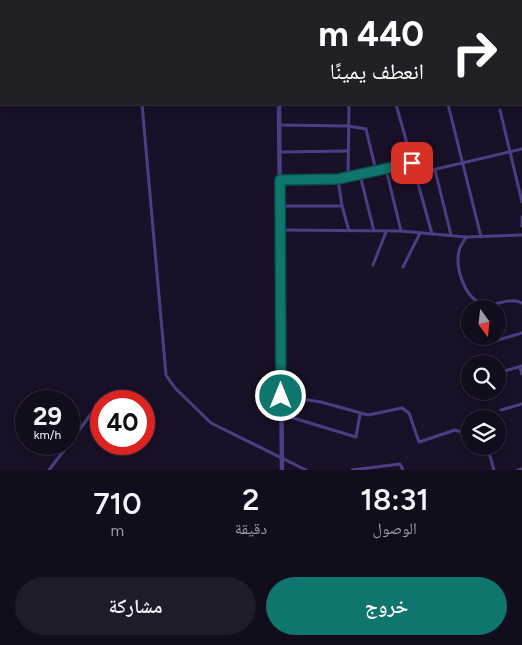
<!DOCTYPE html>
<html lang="ar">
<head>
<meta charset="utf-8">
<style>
	:root { --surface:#120d1d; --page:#1f1b2a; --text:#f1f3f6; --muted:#9c9ca4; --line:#312d3b; --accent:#0f766e }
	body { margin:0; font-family:Figtree,"Noto Naskh Arabic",sans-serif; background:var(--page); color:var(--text); direction:rtl; height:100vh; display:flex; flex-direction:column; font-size:19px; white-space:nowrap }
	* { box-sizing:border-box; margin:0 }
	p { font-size:16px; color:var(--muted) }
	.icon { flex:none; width:28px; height:28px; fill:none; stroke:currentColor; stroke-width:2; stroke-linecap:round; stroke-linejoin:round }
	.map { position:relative; height:470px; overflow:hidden; direction:ltr }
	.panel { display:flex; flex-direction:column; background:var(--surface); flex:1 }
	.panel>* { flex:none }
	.top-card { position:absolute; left:0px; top:0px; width:522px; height:105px; box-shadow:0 2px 12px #0003,0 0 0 1px var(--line); direction:rtl; background:#202124; color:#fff; overflow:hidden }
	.needle { width:32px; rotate:165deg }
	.fabs { position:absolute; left:461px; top:300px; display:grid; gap:10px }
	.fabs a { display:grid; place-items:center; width:45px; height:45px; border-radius:50%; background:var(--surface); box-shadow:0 2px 12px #0003,0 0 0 1px var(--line); font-size:25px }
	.speed { position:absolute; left:15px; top:390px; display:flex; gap:10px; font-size:25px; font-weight:700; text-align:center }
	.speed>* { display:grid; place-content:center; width:65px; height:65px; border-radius:50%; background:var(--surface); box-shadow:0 2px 12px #0003,0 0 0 1px var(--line); line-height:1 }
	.speed small { font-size:12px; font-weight:400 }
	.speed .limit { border:8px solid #d22; background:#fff; color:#111 }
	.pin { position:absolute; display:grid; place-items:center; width:42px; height:42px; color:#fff; margin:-21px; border-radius:10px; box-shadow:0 2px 8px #0006 }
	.me { position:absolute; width:55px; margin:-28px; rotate:0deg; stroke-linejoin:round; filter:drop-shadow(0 0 4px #0008) }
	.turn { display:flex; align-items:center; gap:18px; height:105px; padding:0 15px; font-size:22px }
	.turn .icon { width:65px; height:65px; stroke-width:2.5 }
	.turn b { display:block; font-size:35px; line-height:42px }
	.eta { display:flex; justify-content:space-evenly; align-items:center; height:85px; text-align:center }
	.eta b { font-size:30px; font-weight:600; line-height:35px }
	.button { display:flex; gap:10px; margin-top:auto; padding:10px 15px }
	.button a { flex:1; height:58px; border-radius:30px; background:var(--accent); color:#fff; font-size:20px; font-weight:600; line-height:58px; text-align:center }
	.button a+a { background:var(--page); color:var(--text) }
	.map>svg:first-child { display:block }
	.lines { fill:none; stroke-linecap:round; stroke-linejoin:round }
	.minor { stroke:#4c3e84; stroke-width:3 }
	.tertiary { stroke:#4c3e84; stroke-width:4.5 }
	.route-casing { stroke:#0a4d48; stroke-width:12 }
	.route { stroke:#0f766e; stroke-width:9 }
</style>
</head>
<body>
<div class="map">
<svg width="522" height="470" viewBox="0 0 522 470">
	<rect width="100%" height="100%" fill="#181127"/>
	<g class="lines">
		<g class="minor">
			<path d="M133,0V1"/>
			<path d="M283,0L286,1"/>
			<path d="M325,0L326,1"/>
			<path d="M395,0L396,1"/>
			<path d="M417,0L418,1"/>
			<path d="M461,0V1"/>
			<path d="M498,0V1"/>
			<path d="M360,1L361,0"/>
			<path d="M448,1L449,0"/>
			<path d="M521,40H522"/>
			<path d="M142,104L166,375L175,388L211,423L306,470"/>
			<path d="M396,104L432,234"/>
			<path d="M448,104L481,237"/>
			<path d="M500,110L522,202"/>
			<path d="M279,125L348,126L366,129L376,171"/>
			<path d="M279,152L347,151"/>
			<path d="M386,169L401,231"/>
			<path d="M435,170L451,235"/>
			<path d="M415,174L522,149"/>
			<path d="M360,175L374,231"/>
			<path d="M348,178L349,104"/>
			<path d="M338,179L342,206L349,231"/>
			<path d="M280,180L348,178L412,163"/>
			<path d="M280,206H342"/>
			<path d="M522,217V226"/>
			<path d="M280,230L401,231L466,237L522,235"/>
			<path d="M466,237C464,241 460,246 459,251C455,268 465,300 484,304C497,307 510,296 522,303"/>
			<path d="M373,265L386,232"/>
			<path d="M403,267L420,233"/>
			<path d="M488,343L522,333"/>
			<path d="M520,367L522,374"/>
			<path d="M501,372L522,366"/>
			<path d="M281,396L321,402L368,415L402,408L409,413L419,442L455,430L470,435"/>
			<path d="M501,410L522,404"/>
			<path d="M280,414L356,437L360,414"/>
			<path d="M69,444L99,403"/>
			<path d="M487,446L494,470"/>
			<path d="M49,470L69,444"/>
			<path d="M352,470L400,464L403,470"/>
			<path d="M518,470L522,469"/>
		</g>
		<g class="tertiary">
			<path d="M278,0V1"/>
			<path d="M279,104L282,470"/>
		</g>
	</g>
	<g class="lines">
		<defs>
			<path id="route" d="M281,396L280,180L338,179L412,163"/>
		</defs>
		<use href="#route" class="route-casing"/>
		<use href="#route" class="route"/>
	</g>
</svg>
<div class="fabs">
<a><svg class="needle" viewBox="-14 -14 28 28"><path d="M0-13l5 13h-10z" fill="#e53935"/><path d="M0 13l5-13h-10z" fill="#9c9ca4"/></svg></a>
<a><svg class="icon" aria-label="search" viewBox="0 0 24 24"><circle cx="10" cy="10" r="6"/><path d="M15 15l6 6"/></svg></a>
<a><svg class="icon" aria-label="layers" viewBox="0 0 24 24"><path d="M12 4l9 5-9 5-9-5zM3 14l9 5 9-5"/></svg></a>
</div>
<div class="speed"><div>29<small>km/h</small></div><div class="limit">40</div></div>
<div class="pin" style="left:412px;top:163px;background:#d93025"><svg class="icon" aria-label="arrive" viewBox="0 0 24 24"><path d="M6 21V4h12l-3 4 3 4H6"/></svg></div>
<svg class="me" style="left:281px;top:396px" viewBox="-20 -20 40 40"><circle r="17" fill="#0f766e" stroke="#fff" stroke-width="3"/><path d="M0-11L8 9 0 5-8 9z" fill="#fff"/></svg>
<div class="top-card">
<div class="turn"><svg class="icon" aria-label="right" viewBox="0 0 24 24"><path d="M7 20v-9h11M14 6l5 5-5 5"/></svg><div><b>440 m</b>انعطف يمينًا</div></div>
</div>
</div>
<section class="panel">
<div class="eta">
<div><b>18:31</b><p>الوصول</p></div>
<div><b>2</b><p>دقيقة</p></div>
<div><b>710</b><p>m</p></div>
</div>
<div class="button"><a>خروج</a><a>مشاركة</a></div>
</section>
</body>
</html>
